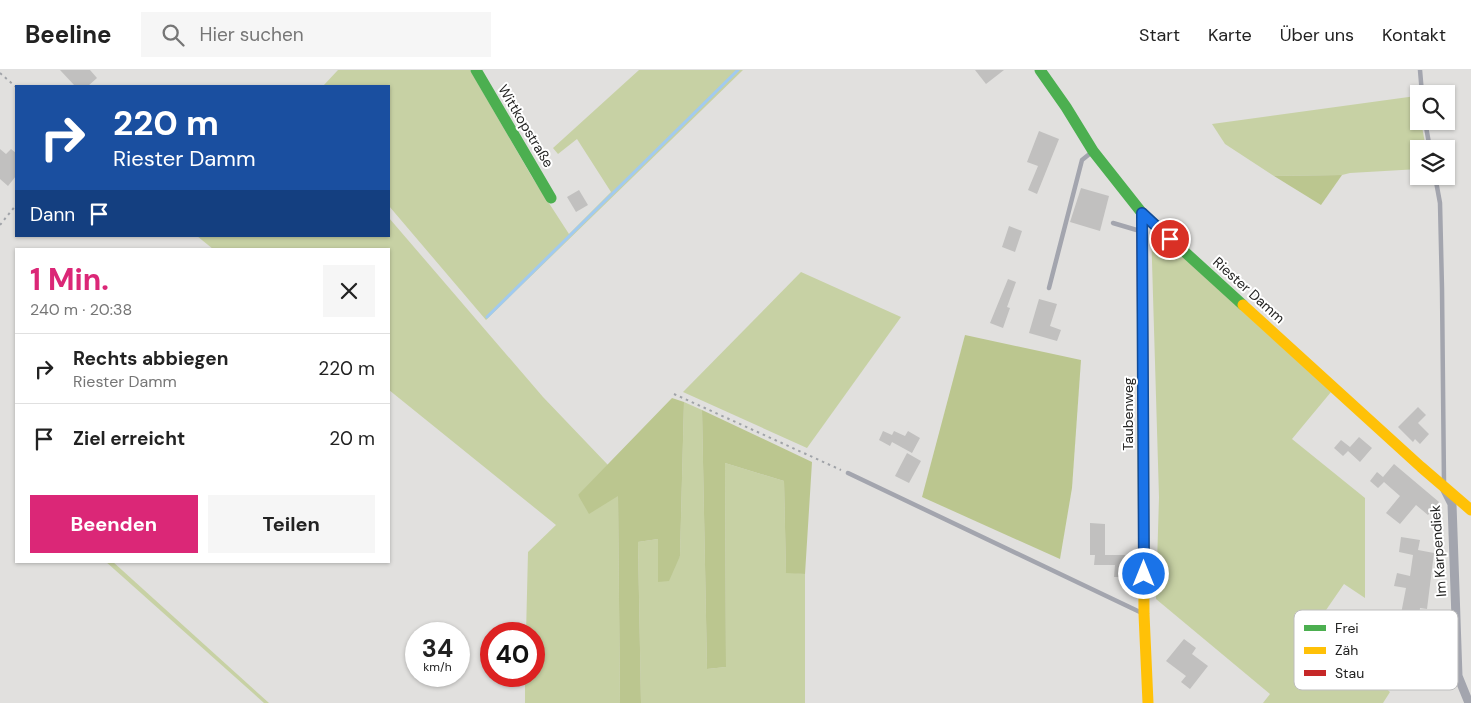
<!DOCTYPE html>
<html lang="de">
<head>
<meta charset="utf-8">
<style>
	:root { --surface:#fff; --page:#f6f6f6; --text:#222; --muted:#767676; --line:#e0e0e0; --accent:#db2777 }
	body { margin:0; font-family:"DM Sans",sans-serif; background:var(--page); color:var(--text); height:100vh; display:flex; flex-direction:column; font-size:19px; white-space:nowrap }
	* { box-sizing:border-box; margin:0 }
	p { font-size:16px; color:var(--muted) }
	.icon { flex:none; width:28px; height:28px; fill:none; stroke:currentColor; stroke-width:2; stroke-linecap:round; stroke-linejoin:round }
	.map { position:relative; flex:1; overflow:hidden }
	.details { position:absolute; left:15px; top:178px; width:375px; height:315px; display:flex; flex-direction:column; background:var(--surface); border-radius:0px; box-shadow:0 1px 4px #0004 }
	.details>* { flex:none }
	.hud { position:absolute; left:15px; top:15px; width:375px; height:152px; border-radius:0px; box-shadow:0 1px 4px #0004; background:#1a4fa0; color:#fff; overflow:hidden }
	.controls { position:absolute; left:1410px; top:15px; display:grid; gap:10px }
	.controls a { display:grid; place-items:center; width:45px; height:45px; border-radius:0px; background:var(--surface); box-shadow:0 1px 4px #0004; font-size:25px }
	.speed { position:absolute; left:405px; top:552px; display:flex; gap:10px; font-size:25px; font-weight:700; text-align:center }
	.speed>* { display:grid; place-content:center; width:65px; height:65px; border-radius:50%; background:var(--surface); box-shadow:0 1px 4px #0004; line-height:1 }
	.speed small { font-size:12px; font-weight:400 }
	.speed .limit { border:8px solid #d22; background:#fff; color:#111 }
	.pin { position:absolute; display:grid; place-items:center; width:42px; height:42px; color:#fff; margin:-21px; border:2px solid #fff; border-radius:50%; box-shadow:0 1px 5px #0007 }
	.me { position:absolute; width:55px; margin:-28px; rotate:0deg; stroke-linejoin:round; filter:drop-shadow(0 0 4px #0008) }
	.turn { display:flex; align-items:center; gap:18px; height:105px; padding:0 15px; font-size:22px }
	.turn .icon { width:65px; height:65px; stroke-width:2.5 }
	.turn b { display:block; font-size:35px; line-height:42px }
	.then { display:flex; align-items:center; height:48px; padding:0 15px; background:#0003; gap:10px; font-size:19px }
	.round { display:grid; place-items:center; flex:none; width:52px; height:52px; border-radius:0px; background:var(--page) }
	.overview { display:flex; align-items:center; justify-content:space-between; height:85px; padding:0 15px }
	h1 { font-size:30px; font-weight:700; line-height:38px; color:var(--accent) }
	.button { display:flex; gap:10px; margin-top:auto; padding:10px 15px }
	.button a { flex:1; height:58px; border-radius:0px; background:var(--accent); color:#fff; font-size:20px; font-weight:700; line-height:58px; text-align:center }
	.button a+a { background:var(--page); color:var(--text) }
	ul { padding:0; list-style:none }
	li { display:flex; align-items:center; gap:15px; height:70px; padding:0 15px; border-top:1px solid var(--line) }
	li div { flex:1 }
	li b { display:block; font-size:19px }
	li em { font-style:normal }
	header { display:flex; align-items:center; gap:30px; box-sizing:border-box; height:70px; padding:0 25px; background:var(--surface); border-bottom:1px solid var(--line) }
	header strong { font-size:24px }
	nav { display:flex; gap:28px; margin-inline-start:auto; font-size:18px }
	.search { width:350px; height:45px; background:var(--page); display:flex; align-items:center; gap:12px; box-sizing:border-box; padding:0 18px; border-radius:0px; color:var(--muted); font-size:19px }
	.map>svg:first-child { display:block }
	.green { fill:#c7d1a4 }
	.forest { fill:#bbc68f }
	.lines { fill:none; stroke-linecap:round; stroke-linejoin:round }
	.stream { stroke:#a1caf0; stroke-width:3 }
	.building { fill:#c1c0bf }
	.path { stroke:#a0a3a8; stroke-width:2; stroke-dasharray:2.5 4; stroke-linecap:butt }
	.lane { stroke:#a3a5ae; stroke-width:4.5 }
	.street { stroke:#a3a5ae; stroke-width:9 }
	.fast { stroke:#4caf50; stroke-width:11 }
	.slow { stroke:#ffc107; stroke-width:11 }
	.jam { stroke:#c62828; stroke-width:11 }
	.route-casing { stroke:#114b97; stroke-width:12 }
	.route { stroke:#1a73e8; stroke-width:9 }
	.labels { text-anchor:middle; stroke-width:4; stroke-linejoin:round; paint-order:stroke }
	.street-label { font-size:14px; fill:#242423; stroke:#fff }
	.key { fill:#fff; stroke:#bdbdbd; stroke-width:1 }
	.key-label { font-size:14px; fill:#242423 }
</style>
</head>
<body>
<header>
<strong>Beeline</strong>
<div class="search"><svg class="icon" aria-label="search" viewBox="0 0 24 24"><circle cx="10" cy="10" r="6"/><path d="M15 15l6 6"/></svg>Hier suchen</div>
<nav><a>Start</a><a>Karte</a><a>Über uns</a><a>Kontakt</a></nav>
</header>
<div class="map">
<svg width="1471" height="633" viewBox="0 0 1471 633">
	<rect width="100%" height="100%" fill="#e1e0de"/>
	<g class="green">
		<path d="M338,0H470L532,107L569,164L611,122L577,69L558,84L553,78L639,0H743L486,250L389,136V16H323Z"/>
		<path d="M1416,26L1419,51H1421L1426,79H1419V99L1350,103L1342,105L1274,106L1225,74L1212,54Z"/>
		<path d="M389,148L543,327L608,395L578,426H618L620,633H525V606H534V564H526L528,482L556,455L389,320V179H213L197,166H389Z"/>
		<path d="M1151,158L1331,322L1292,369L1365,428V528L1344,514L1315,556L1390,622L1383,633H1263L1270,624L1156,529L1159,427Z"/>
		<path d="M801,202L901,247L807,378L683,322Z"/>
		<path d="M684,332L702,340L707,599L726,597L725,393L784,411L786,502L805,504V633H641L638,472L658,469V512L680,486Z"/>
		<path d="M105,491H112L269,633H264Z"/>
	</g>
	<g class="forest">
		<path d="M1342,105L1321,135L1274,106Z"/>
		<path d="M965,265L1081,290L1072,418L1060,489L922,427Z"/>
		<path d="M672,328L684,332L680,486L669,511L658,512V469L638,472L641,633H620L618,426L589,444L578,425Z"/>
		<path d="M702,340L812,392L805,504L786,503L784,411L725,393L726,597L707,599Z"/>
	</g>
	<g class="lines">
		<path class="stream" d="M487,247L738,0"/>
	</g>
	<g class="building">
		<path d="M60,0H90L97,8L88,16H75Z"/>
		<path d="M975,0H1004L986,14Z"/>
		<path d="M1039,61L1059,69L1037,124L1028,120L1038,96L1027,92Z"/>
		<path d="M0,79L6,84L11,79L16,83V106L8,116L0,109Z"/>
		<path d="M1081,118L1109,126L1100,161L1070,152Z"/>
		<path d="M579,120L588,135L576,142L567,127Z"/>
		<path d="M1009,156L1022,161L1015,182L1002,177Z"/>
		<path d="M1008,209L1016,212L1007,237L1010,238L1003,258L990,253Z"/>
		<path d="M1039,229L1057,234L1050,256L1061,260L1057,271L1029,263Z"/>
		<path d="M1418,337L1426,345L1418,353L1429,364L1420,374L1415,369L1413,372L1398,357Z"/>
		<path d="M883,361L892,365L894,361L905,366L908,361L920,368L912,383L892,372L890,376L879,370Z"/>
		<path d="M1359,367L1372,378L1360,392L1348,381L1343,386L1334,378L1341,370L1350,377Z"/>
		<path d="M907,383L921,391L909,413L895,406Z"/>
		<path d="M1394,394L1439,432L1428,445L1416,435L1400,454L1386,443L1400,426L1384,412L1378,418L1370,411L1377,402L1383,407Z"/>
		<path d="M1090,453L1105,454V485H1129V507H1114L1115,495H1094L1095,485H1090Z"/>
		<path d="M1401,467L1420,470L1418,480L1434,483L1427,539L1420,538L1417,568L1392,565L1394,548L1400,549L1406,518L1394,516L1397,503L1410,506L1413,485L1399,482Z"/>
		<path d="M1184,569L1196,578L1192,584L1208,596L1190,619L1181,612L1186,606L1166,591Z"/>
	</g>
	<g class="lines">
		<g class="path">
			<path d="M0,3L16,17"/>
			<path d="M0,155L16,135"/>
			<path d="M674,324L841,400"/>
		</g>
		<g class="lane">
			<path d="M1420,0L1422,24"/>
			<path d="M1425,51L1430,79"/>
			<path d="M1435,106L1440,133L1442,219L1444,414"/>
			<path d="M1113,153L1140,161"/>
			<path d="M1049,218L1082,90L1092,82"/>
			<path d="M848,403L1142,543"/>
		</g>
		<path class="street" d="M1445,420L1452,434L1458,606L1469,633"/>
		<g class="fast">
			<path d="M476,0L551,128"/>
			<path d="M1040,0L1066,37L1093,81L1142,143L1243,235"/>
		</g>
		<g class="slow">
			<path d="M1243,235L1421,397L1471,440"/>
			<path d="M1143,346L1144,544L1148,633"/>
		</g>
		<path class="jam" d="M1142,143L1143,346"/>
	</g>
	<g class="lines">
		<defs>
			<path id="route" d="M1144,504L1142,143L1170,169"/>
		</defs>
		<use href="#route" class="route-casing"/>
		<use href="#route" class="route"/>
	</g>
	<g class="labels">
		<g class="street-label">
			<text transform="translate(526 56) rotate(59)" y="5">Wittkopstraße</text>
			<text transform="translate(1249 220) rotate(42)" y="5">Riester Damm</text>
			<text transform="translate(1128 344) rotate(-90)" y="5">Taubenweg</text>
			<text transform="translate(1438 481) rotate(-94)" y="5">Im Karpendiek</text>
		</g>
	</g>
	<rect x="1294" y="540" width="164" height="80" rx="8" class="key"/>
	<rect x="1304" y="555" width="22" height="6" fill="#4caf50"/>
	<rect x="1304" y="577" width="22" height="7" fill="#ffc107"/>
	<rect x="1304" y="600" width="22" height="6" fill="#c62828"/>
	<g class="key-label">
		<text x="1335" y="563">Frei</text>
		<text x="1335" y="585">Zäh</text>
		<text x="1335" y="608">Stau</text>
	</g>
</svg>
<div class="controls">
<a><svg class="icon" aria-label="search" viewBox="0 0 24 24"><circle cx="10" cy="10" r="6"/><path d="M15 15l6 6"/></svg></a>
<a><svg class="icon" aria-label="layers" viewBox="0 0 24 24"><path d="M12 4l9 5-9 5-9-5zM3 14l9 5 9-5"/></svg></a>
</div>
<div class="speed"><div>34<small>km/h</small></div><div class="limit">40</div></div>
<div class="pin" style="left:1170px;top:169px;background:#d93025"><svg class="icon" aria-label="arrive" viewBox="0 0 24 24"><path d="M6 21V4h12l-3 4 3 4H6"/></svg></div>
<svg class="me" style="left:1144px;top:504px" viewBox="-20 -20 40 40"><circle r="17" fill="#1a73e8" stroke="#fff" stroke-width="3"/><path d="M0-11L8 9 0 5-8 9z" fill="#fff"/></svg>
<div class="hud">
<div class="turn"><svg class="icon" aria-label="right" viewBox="0 0 24 24"><path d="M7 20v-9h11M14 6l5 5-5 5"/></svg><div><b>220 m</b>Riester Damm</div></div>
<div class="then">Dann<svg class="icon" aria-label="arrive" viewBox="0 0 24 24"><path d="M6 21V4h12l-3 4 3 4H6"/></svg></div>
</div>
<section class="details">
<div class="overview"><div><h1>1 Min.</h1><p>240 m · 20:38</p></div><a class="round"><svg class="icon" aria-label="close" viewBox="0 0 24 24"><path d="M6 6l12 12M18 6L6 18"/></svg></a></div>
<ul>
<li><svg class="icon" aria-label="right" viewBox="0 0 24 24"><path d="M7 20v-9h11M14 6l5 5-5 5"/></svg><div><b>Rechts abbiegen</b><p>Riester Damm</p></div><em>220 m</em></li>
<li><svg class="icon" aria-label="arrive" viewBox="0 0 24 24"><path d="M6 21V4h12l-3 4 3 4H6"/></svg><div><b>Ziel erreicht</b></div><em>20 m</em></li>
</ul>
<div class="button"><a>Beenden</a><a>Teilen</a></div>
</section>
</div>
</body>
</html>
